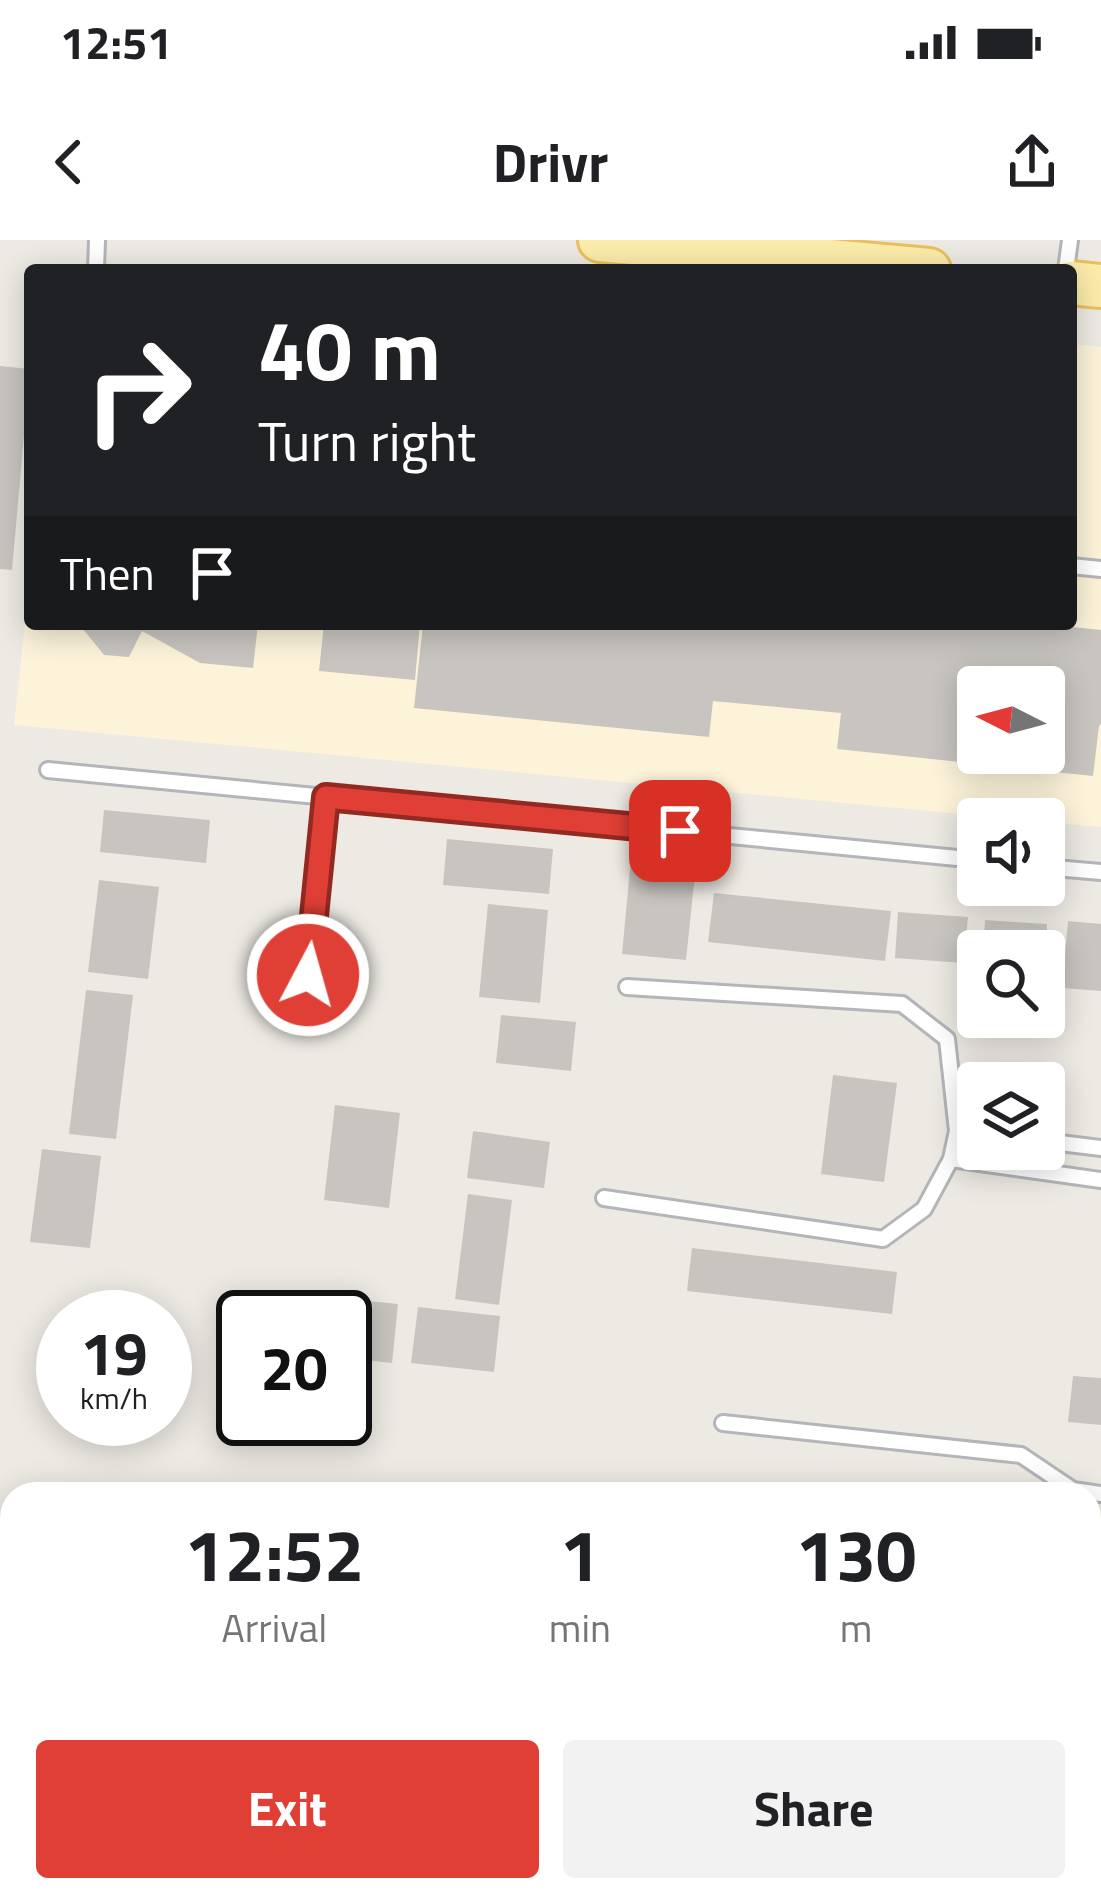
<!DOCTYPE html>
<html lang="en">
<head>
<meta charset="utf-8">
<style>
	:root { --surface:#fff; --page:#f2f2f2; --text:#202124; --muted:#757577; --accent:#e03f35 }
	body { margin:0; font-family:"Titillium Web",sans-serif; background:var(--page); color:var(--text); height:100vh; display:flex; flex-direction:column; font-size:45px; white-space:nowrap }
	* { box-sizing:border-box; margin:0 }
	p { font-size:39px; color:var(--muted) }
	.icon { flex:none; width:66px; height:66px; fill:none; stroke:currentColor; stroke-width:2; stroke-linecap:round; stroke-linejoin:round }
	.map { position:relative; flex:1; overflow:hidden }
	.drawer { position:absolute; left:0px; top:1242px; width:1101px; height:420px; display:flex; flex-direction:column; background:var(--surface); border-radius:36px 36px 0 0; box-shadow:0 6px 30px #0003 }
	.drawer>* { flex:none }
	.banner { position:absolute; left:24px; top:24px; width:1053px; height:366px; border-radius:12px; box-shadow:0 6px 30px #0003; background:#202124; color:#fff; overflow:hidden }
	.needle { width:78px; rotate:276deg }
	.controls { position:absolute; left:957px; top:426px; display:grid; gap:24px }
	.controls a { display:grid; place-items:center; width:108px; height:108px; border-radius:12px; background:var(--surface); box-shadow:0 6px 30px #0003; font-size:60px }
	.speed { position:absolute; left:36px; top:1050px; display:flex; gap:24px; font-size:60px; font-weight:700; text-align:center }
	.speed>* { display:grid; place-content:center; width:156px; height:156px; border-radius:50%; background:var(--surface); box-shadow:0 6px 30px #0003; line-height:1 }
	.speed small { font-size:30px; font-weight:400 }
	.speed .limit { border:6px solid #111; border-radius:18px; background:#fff; color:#111 }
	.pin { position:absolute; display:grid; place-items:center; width:102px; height:102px; color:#fff; margin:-51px; border-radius:24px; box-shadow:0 6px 18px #0006 }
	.me { position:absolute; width:132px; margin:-66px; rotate:6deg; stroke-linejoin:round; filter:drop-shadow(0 0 9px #0008) }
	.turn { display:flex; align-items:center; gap:42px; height:252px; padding:0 36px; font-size:54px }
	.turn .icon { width:156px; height:156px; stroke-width:2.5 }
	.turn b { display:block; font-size:84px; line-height:102px }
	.then { display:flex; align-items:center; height:114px; padding:0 36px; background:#0003; gap:24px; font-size:45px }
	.eta { display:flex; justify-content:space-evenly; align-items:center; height:204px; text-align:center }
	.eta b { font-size:72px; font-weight:700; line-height:84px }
	.button { display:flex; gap:24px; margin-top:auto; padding:24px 36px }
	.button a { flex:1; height:138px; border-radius:12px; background:var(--accent); color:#fff; font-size:48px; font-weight:700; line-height:138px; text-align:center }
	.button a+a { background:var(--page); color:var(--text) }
	.status { display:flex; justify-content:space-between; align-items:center; height:84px; padding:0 60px; background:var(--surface); direction:ltr }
	.status svg { height:33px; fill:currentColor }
	header { display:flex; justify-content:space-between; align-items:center; height:156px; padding:0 36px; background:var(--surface); font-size:54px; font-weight:700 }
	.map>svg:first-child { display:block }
	.commercial { fill:#fcf3d9; fill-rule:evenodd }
	.building { fill:#c8c5c0; fill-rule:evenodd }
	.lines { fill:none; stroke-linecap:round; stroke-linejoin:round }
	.lane-casing { stroke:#b3b5b9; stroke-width:20 }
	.street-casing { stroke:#b3b5b9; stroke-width:33 }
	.primary-casing { stroke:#eac05e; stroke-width:48 }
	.lane { stroke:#fff; stroke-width:14 }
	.street { stroke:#fff; stroke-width:27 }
	.primary { stroke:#fbecaa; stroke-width:42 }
	.route-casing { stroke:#922922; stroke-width:30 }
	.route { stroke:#e03f35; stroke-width:21 }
</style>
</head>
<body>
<div class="status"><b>12:51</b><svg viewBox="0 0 49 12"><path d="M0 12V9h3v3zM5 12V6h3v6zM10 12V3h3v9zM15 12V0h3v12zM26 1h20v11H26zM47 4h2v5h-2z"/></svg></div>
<header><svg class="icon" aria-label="back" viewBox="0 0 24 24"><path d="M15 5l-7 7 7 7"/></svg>Drivr<svg class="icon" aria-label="share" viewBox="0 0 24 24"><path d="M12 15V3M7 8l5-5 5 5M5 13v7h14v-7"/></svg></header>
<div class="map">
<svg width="1101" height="1662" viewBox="0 0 1101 1662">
	<rect width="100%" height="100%" fill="#edeae3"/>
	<path class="commercial" d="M1071,104L1101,107V587L1044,582V579H1015L14,485L30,337V384H1071ZM978,447H1044V513H978Z"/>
	<g class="building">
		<path d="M0,126L30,129L12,330L0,329Z"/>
		<path d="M79,384H258L253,428L200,423L142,391L129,417L104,415Z"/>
		<path d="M324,384H420L415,440L319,431Z"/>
		<path d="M423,384H1045L1101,390V484L1099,486L1093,536L837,509L841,473L713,461L709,497L414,468ZM978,447H1044V513H978Z"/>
		<path d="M104,570L210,580L206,623L100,612Z"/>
		<path d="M447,599L553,609L549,654L443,645Z"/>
		<path d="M631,618L696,625L686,720L622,714Z"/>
		<path d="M99,640L159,647L148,739L88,732Z"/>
		<path d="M714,653L891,671L885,721L708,702Z"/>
		<path d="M488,664L548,670L540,763L479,757Z"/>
		<path d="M898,672L968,677L964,723L895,718Z"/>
		<path d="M985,680L1047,684L1046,711H983Z"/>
		<path d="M1068,681L1101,684V751L1062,748Z"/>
		<path d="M86,750L133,755L116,899L69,894Z"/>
		<path d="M501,775L576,782L571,831L496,823Z"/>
		<path d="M833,835L897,843L884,942L821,934Z"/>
		<path d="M335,865L400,873L389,968L324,960Z"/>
		<path d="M473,891L550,902L544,948L467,938Z"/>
		<path d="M42,909L101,916L90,1008L30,1002Z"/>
		<path d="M468,954L512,960L499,1065L455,1059Z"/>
		<path d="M692,1008L897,1032L892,1074L687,1051Z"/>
		<path d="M319,1056L398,1064L392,1123L345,1118V1077H317Z"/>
		<path d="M418,1067L500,1076L494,1132L411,1123Z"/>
		<path d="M1073,1136L1101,1138V1185L1068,1182Z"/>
	</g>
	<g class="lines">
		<defs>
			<g id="lane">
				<path d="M96,30L97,0"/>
				<path d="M1066,30L1070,0"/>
				<path d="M1071,326L1101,329"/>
				<path d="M48,530L978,620"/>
				<path d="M1044,627L1101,632"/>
				<path d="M308,735L326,557"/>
				<path d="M1044,901L1101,908"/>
				<path d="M951,919L1101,940"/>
				<path d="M604,958L883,999L924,969L951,919L957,891L947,799L902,764L627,747"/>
				<path d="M723,1183L1021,1215L1073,1250L1101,1254"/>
				<path d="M1089,1328L1101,1329"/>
				<path d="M900,1650L908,1662"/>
			</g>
			<g id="street">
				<path d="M0,1293L12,1294"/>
				<path d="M0,1605L12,1607"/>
				<path d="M355,1650L451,1662"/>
				<path d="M533,1662L534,1650"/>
			</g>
			<g id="primary">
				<path d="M600,0L929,30"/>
				<path d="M1071,43L1101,46"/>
			</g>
		</defs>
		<use href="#lane" class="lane-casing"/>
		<use href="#street" class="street-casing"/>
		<use href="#primary" class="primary-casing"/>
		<use href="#lane" class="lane"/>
		<use href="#street" class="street"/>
		<use href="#primary" class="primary"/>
	</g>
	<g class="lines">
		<defs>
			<path id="route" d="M308,735L326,557L680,591"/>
		</defs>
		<use href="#route" class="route-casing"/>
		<use href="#route" class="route"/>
	</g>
</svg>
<div class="controls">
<a><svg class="needle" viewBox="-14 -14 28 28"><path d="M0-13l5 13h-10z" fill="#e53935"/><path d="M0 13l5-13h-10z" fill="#757577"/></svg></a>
<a><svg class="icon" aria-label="sound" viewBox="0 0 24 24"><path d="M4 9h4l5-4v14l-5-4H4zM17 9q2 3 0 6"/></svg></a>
<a><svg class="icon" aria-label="search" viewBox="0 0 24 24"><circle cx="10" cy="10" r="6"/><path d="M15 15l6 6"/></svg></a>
<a><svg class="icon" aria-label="layers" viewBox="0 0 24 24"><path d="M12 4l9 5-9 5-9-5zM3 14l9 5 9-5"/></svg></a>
</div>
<div class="speed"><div>19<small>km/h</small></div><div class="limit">20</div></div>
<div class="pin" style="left:680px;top:591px;background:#d93025"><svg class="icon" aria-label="arrive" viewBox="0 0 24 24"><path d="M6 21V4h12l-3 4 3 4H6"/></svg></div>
<svg class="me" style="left:308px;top:735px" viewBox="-20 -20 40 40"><circle r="17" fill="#e03f35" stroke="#fff" stroke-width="3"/><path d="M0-11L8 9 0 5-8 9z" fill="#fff"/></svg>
<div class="banner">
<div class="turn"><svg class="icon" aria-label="right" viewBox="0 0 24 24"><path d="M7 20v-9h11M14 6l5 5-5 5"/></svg><div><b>40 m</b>Turn right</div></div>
<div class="then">Then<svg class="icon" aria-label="arrive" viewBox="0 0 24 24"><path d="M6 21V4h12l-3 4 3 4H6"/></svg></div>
</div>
<section class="drawer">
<div class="eta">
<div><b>12:52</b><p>Arrival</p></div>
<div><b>1</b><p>min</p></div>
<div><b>130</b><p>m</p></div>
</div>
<div class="button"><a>Exit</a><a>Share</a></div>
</section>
</div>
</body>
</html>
